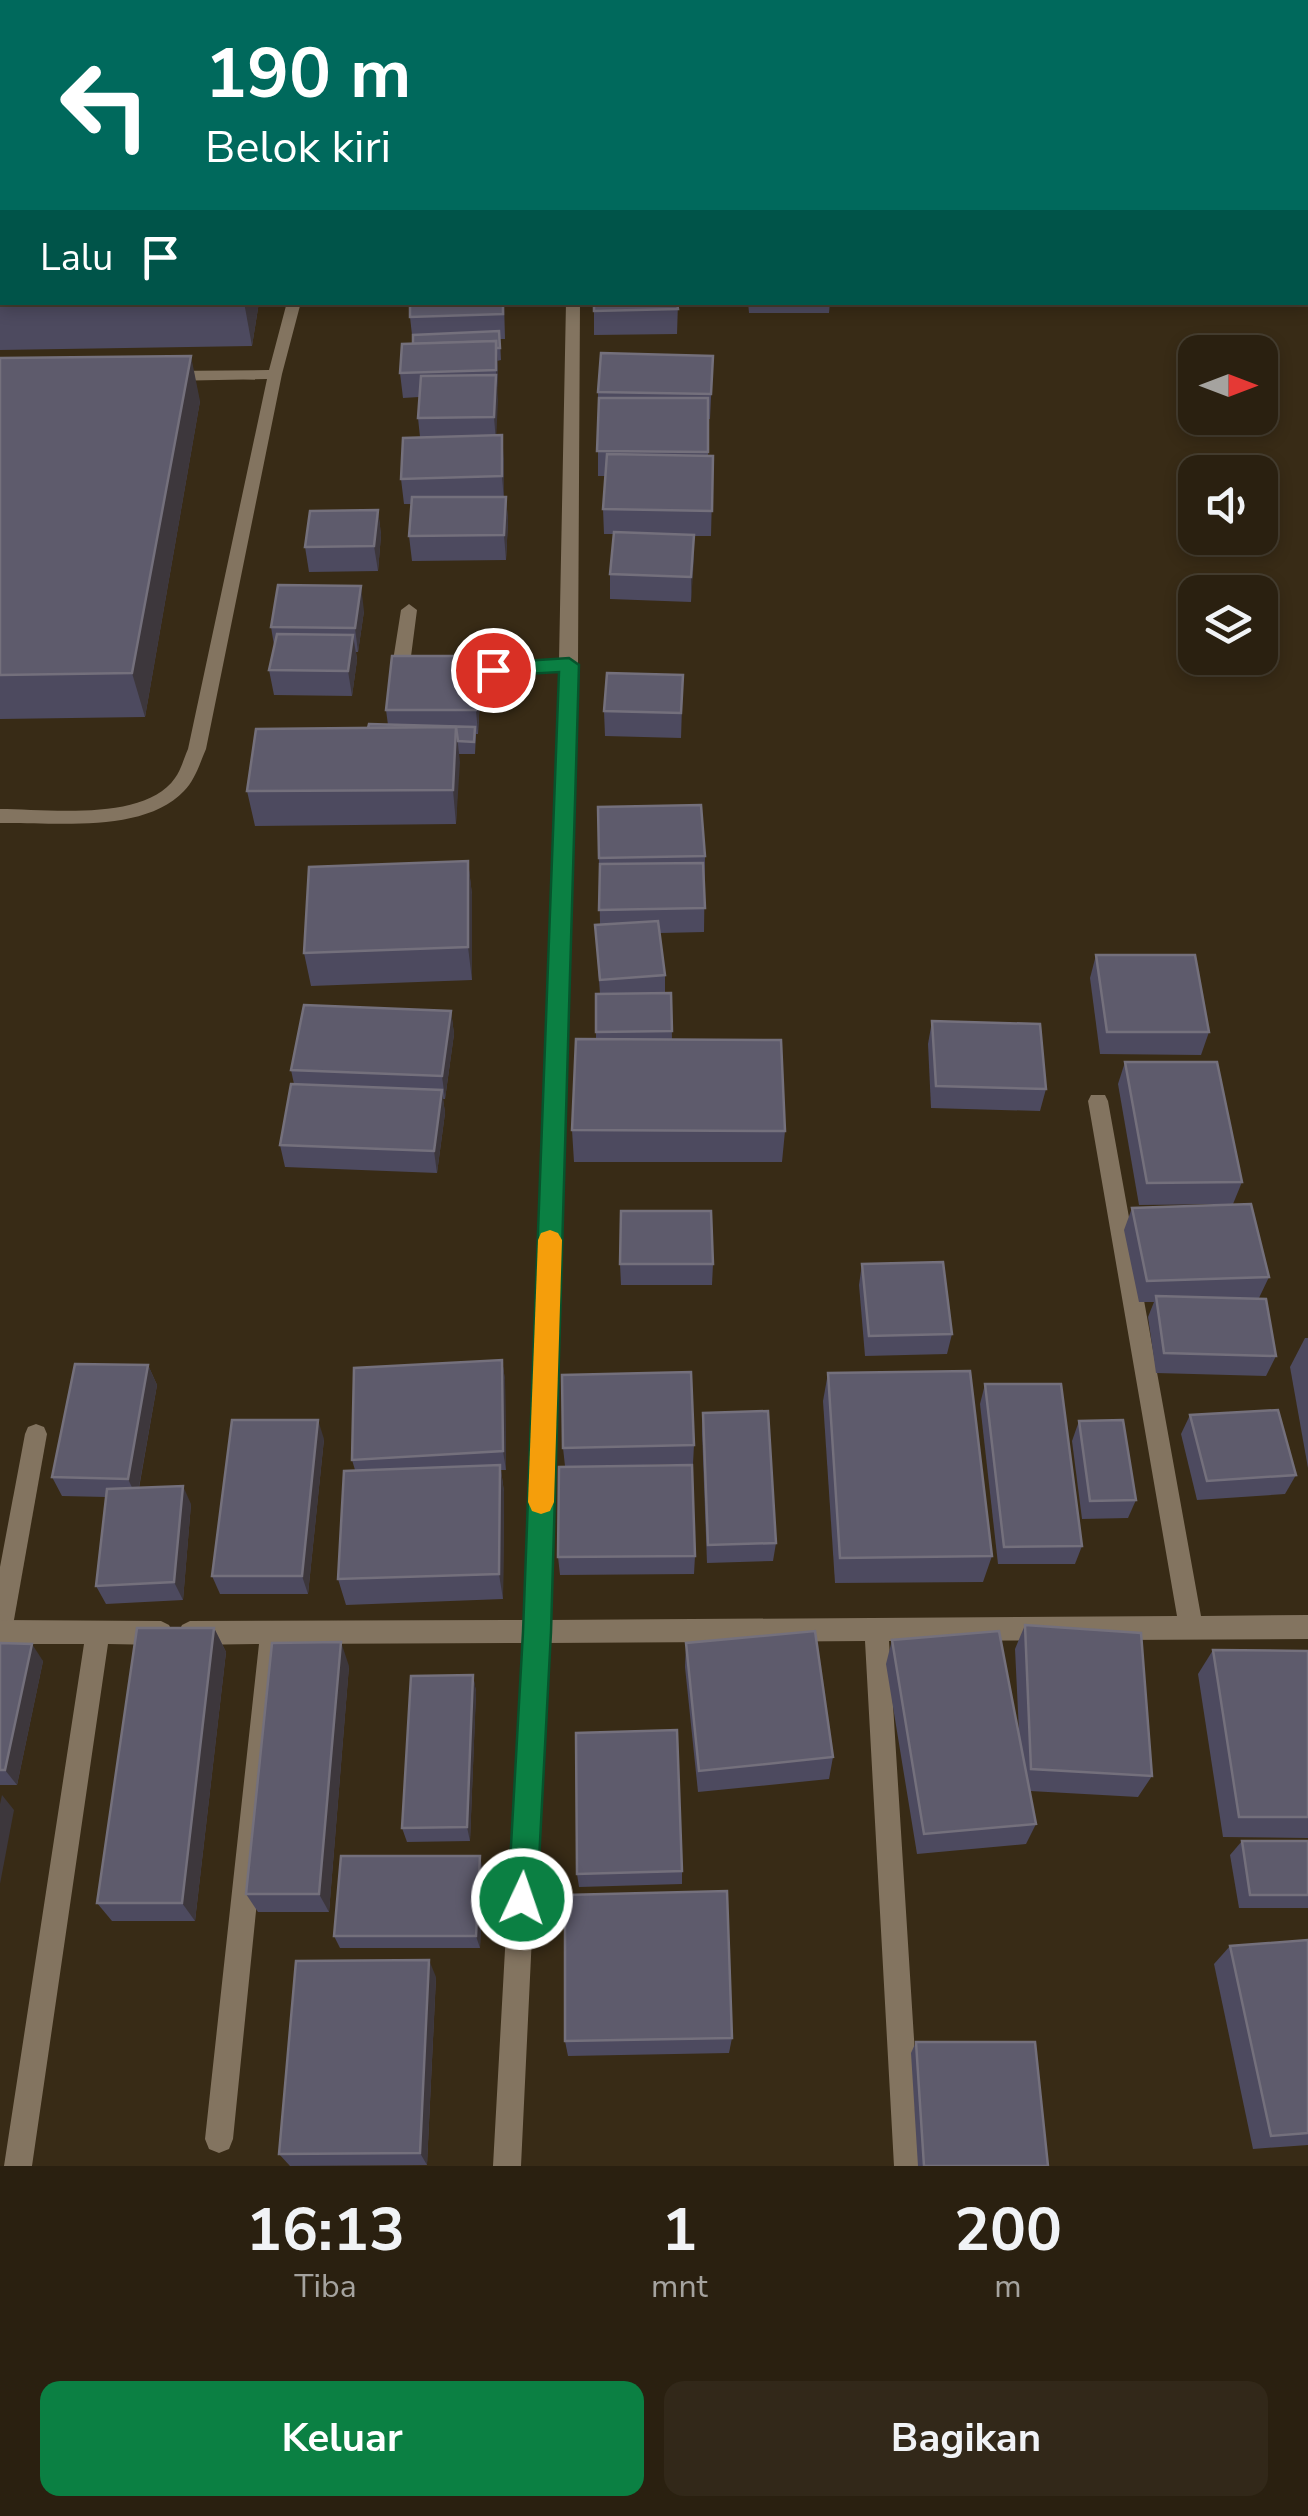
<!DOCTYPE html>
<html lang="id">
<head>
<meta charset="utf-8">
<style>
	:root { --surface:#2a2010; --page:#322819; --text:#f1f3f6; --muted:#a5a39f; --line:#463e30; --accent:#0b8043 }
	body { margin:0; font-family:"Nunito Sans",sans-serif; background:var(--page); color:var(--text); height:100vh; display:flex; flex-direction:column; font-size:38px; white-space:nowrap }
	* { box-sizing:border-box; margin:0 }
	p { font-size:32px; color:var(--muted) }
	.icon { flex:none; width:55px; height:55px; fill:none; stroke:currentColor; stroke-width:2; stroke-linecap:round; stroke-linejoin:round }
	.map { position:relative; height:2166px; overflow:hidden }
	.sheet { display:flex; flex-direction:column; background:var(--surface); flex:1 }
	.sheet>* { flex:none }
	.top-card { position:absolute; left:0px; top:0px; width:1310px; height:305px; box-shadow:0 5px 15px #0003,0 0 0 2px var(--line); background:#00695c; color:#fff; overflow:hidden }
	.needle { width:65px; rotate:90deg }
	.buttons { position:absolute; left:1178px; top:335px; display:grid; gap:20px }
	.buttons a { display:grid; place-items:center; width:100px; height:100px; border-radius:20px; background:var(--surface); box-shadow:0 5px 15px #0003,0 0 0 2px var(--line); font-size:50px }
	.pin { position:absolute; display:grid; place-items:center; width:85px; height:85px; color:#fff; margin:-42px; border:5px solid #fff; border-radius:50%; box-shadow:0 2px 10px #0007 }
	.me { position:absolute; width:110px; margin:-55px; rotate:3deg; stroke-linejoin:round; filter:drop-shadow(0 0 8px #0008) }
	.turn { display:flex; align-items:center; gap:35px; height:210px; padding:0 40px; font-size:45px }
	.turn .icon { width:130px; height:130px; stroke-width:2.5 }
	.turn b { display:block; font-size:70px; line-height:85px }
	.then { display:flex; align-items:center; height:95px; padding:0 40px; background:#0003; gap:20px; font-size:38px }
	.eta { display:flex; justify-content:space-evenly; align-items:center; height:170px; text-align:center }
	.eta b { font-size:60px; font-weight:700; line-height:70px }
	.button { display:flex; gap:20px; margin-top:auto; padding:20px 40px }
	.button a { flex:1; height:115px; border-radius:20px; background:var(--accent); color:#fff; font-size:40px; font-weight:700; line-height:115px; text-align:center }
	.button a+a { background:var(--page); color:var(--text) }
	.map>svg:first-child { display:block }
	.lines { fill:none; stroke-linecap:round; stroke-linejoin:round }
	.lane { fill:#837460; fill-rule:evenodd }
	.street { fill:#837460; fill-rule:evenodd }
	.highway { fill:#fcd7a3; fill-rule:evenodd }
	.wall { fill:#4d4a5f }
	.shaded-wall { fill:#3d373c }
	.building { fill:#5e5b6c; stroke:#74707c; stroke-width:2.5 }
	.route { fill:#0b8043; stroke:#07532c; stroke-width:2.5 }
	.slow { fill:#f59e0b }
</style>
</head>
<body>
<div class="map">
<svg width="1308" height="2166" viewBox="0 0 1308 2166">
	<rect width="100%" height="100%" fill="#382b16"/>
	<g class="lines">
		<g class="lane">
			<path d="M287,302H301L282,374L206,749C200,763 195,780 184,791C144,834 53,822 0,823V809C47,809 145,822 175,778C181,770 184,758 188,749L267,379L167,381L160,376L167,371L269,370Z"/>
			<path d="M36,1424L44,1427L47,1434L12,1631L8,1639L0,1643V1567L25,1434L28,1427Z"/>
		</g>
		<g class="street">
			<path d="M566,302H580L578,665L547,1620L1177,1616L1088,1101L1091,1095H1105L1108,1101L1201,1616L1308,1615V1639L889,1641L922,2166H894L865,1641L546,1643L521,2166H493L522,1643L283,1644L233,2139L229,2149L219,2153L209,2149L205,2139L259,1644L190,1645L182,1641L178,1633L182,1625L190,1621L523,1620L540,1234L559,672L454,678L445,672L454,666L559,660Z"/>
			<path d="M409,604L417,610L410,664L424,674L415,680L392,667L401,610Z"/>
			<path d="M0,1620L161,1621L169,1625L173,1633L169,1641L161,1645L108,1644L32,2166H4L84,1644H0Z"/>
		</g>
		<path class="highway" d="M1140,0H1174L1175,2H1141Z"/>
	</g>
	<g class="wall">
		<path d="M0,0H94L93,2H2V58H0V13L2,7H0Z"/>
		<path d="M306,0H355L354,2H307Z"/>
		<path d="M373,0H425L423,2H373Z"/>
		<path d="M462,0H498L497,2H462Z"/>
		<path d="M522,0H578L577,2H522Z"/>
		<path d="M620,0H707L706,2H621Z"/>
		<path d="M2,73V302H259L252,346L0,350V80Z"/>
		<path d="M320,302H379L321,305Z"/>
		<path d="M410,302H504L505,339H500L501,360L497,361L496,435L504,460V497H506L508,521L506,560L412,561L409,536L412,504H404L401,479L420,437L418,418L419,397L403,398L400,373L413,344L410,317Z"/>
		<path d="M594,302H678L677,334L594,335Z"/>
		<path d="M748,302H830L829,313H749Z"/>
		<path d="M713,356L710,419H708V456H713L711,536H694L691,602L610,599V574L614,534H604L603,509L605,476H598V392Z"/>
		<path d="M0,358L200,401L145,717L0,719Z"/>
		<path d="M378,510L381,535L378,571L309,572L305,547Z"/>
		<path d="M364,611L358,652H356L357,660L352,696L274,695L269,670L274,645L271,627Z"/>
		<path d="M479,656L481,680L478,734H476L475,754H459L456,824L255,826L247,791L368,728L388,725L386,710Z"/>
		<path d="M683,675L681,738L605,736L604,711Z"/>
		<path d="M598,807L705,856L704,932L660,933L665,975V993H671L672,1039L785,1131L782,1162H574L572,1130L596,1039V994H600L595,925H600Z"/>
		<path d="M468,861L472,895V980L311,986L304,953Z"/>
		<path d="M1096,955L1209,1032L1201,1055L1100,1054L1090,978Z"/>
		<path d="M451,1011L454,1034L445,1099H443L445,1113L437,1173L285,1167L280,1145L294,1084L291,1070Z"/>
		<path d="M932,1021L1046,1089L1040,1111L931,1108L928,1044Z"/>
		<path d="M1125,1062L1242,1182L1233,1204L1139,1205L1118,1084Z"/>
		<path d="M1132,1208L1269,1277L1259,1298L1276,1356L1266,1376L1156,1373L1148,1317L1154,1302H1139L1124,1230Z"/>
		<path d="M620,1264H713L712,1285H621Z"/>
		<path d="M862,1264L952,1334L947,1354L865,1356L859,1285Z"/>
		<path d="M1305,1338H1308V1468L1290,1367Z"/>
		<path d="M502,1360L505,1380L506,1470H501L504,1492L503,1599L346,1605L338,1579L355,1470L352,1460Z"/>
		<path d="M148,1365L157,1385L139,1488L191,1504L183,1600L106,1604L96,1586L106,1497L62,1496L52,1477Z"/>
		<path d="M828,1373L992,1556L983,1582L835,1583L823,1401Z"/>
		<path d="M985,1384L1082,1546L1075,1564H998L980,1404Z"/>
		<path d="M703,1413L776,1543L773,1561L707,1563L702,1432Z"/>
		<path d="M1190,1415L1296,1475L1285,1494L1197,1500L1181,1434Z"/>
		<path d="M1079,1421L1136,1500L1128,1518L1082,1519L1072,1441Z"/>
		<path d="M324,1439L308,1594H220L212,1576Z"/>
		<path d="M694,1445L693,1464L644,1465L695,1556L694,1574L560,1575L558,1557L565,1466L563,1448Z"/>
		<path d="M1025,1625L1152,1776L1138,1797L1030,1791L1036,1824L1026,1844L917,1854L886,1664L892,1640L1019,1732L1015,1649Z"/>
		<path d="M214,1628L226,1652L195,1921H112L97,1903Z"/>
		<path d="M0,1643L43,1661L17,1785H0Z"/>
		<path d="M686,1643L833,1757L829,1779L698,1792L685,1667Z"/>
		<path d="M1213,1650L1308,1651V1838L1223,1837L1198,1674Z"/>
		<path d="M349,1666L329,1912H258L246,1894Z"/>
		<path d="M473,1675L476,1692L470,1841L407,1842L402,1828Z"/>
		<path d="M1242,1841H1308V1908H1239L1230,1855Z"/>
		<path d="M483,1870L480,1948H340L334,1936Z"/>
		<path d="M682,1871V1884L579,1887L577,1874Z"/>
		<path d="M1308,1940V2145L1253,2149L1214,1964L1230,1946Z"/>
		<path d="M436,1977L427,2165L290,2166L279,2154Z"/>
		<path d="M732,2038L729,2053L568,2056L565,2041Z"/>
		<path d="M916,2042L1048,2166H918L911,2053Z"/>
	</g>
	<g class="shaded-wall">
		<path d="M284,0H301V2H281Z"/>
		<path d="M244,302H259L252,346Z"/>
		<path d="M496,341L498,366V395L496,370Z"/>
		<path d="M191,356L200,401L145,717L132,673Z"/>
		<path d="M496,375L498,400L496,442L494,417Z"/>
		<path d="M502,435L504,460V501L502,476Z"/>
		<path d="M506,497L508,521L506,560L504,535Z"/>
		<path d="M378,510L381,535L378,571L374,546Z"/>
		<path d="M694,535V560L691,602V577Z"/>
		<path d="M361,586L364,611L358,652L355,628Z"/>
		<path d="M353,635L357,660L352,696L348,671Z"/>
		<path d="M479,656L481,680L478,734L476,710Z"/>
		<path d="M456,727L460,762L456,824L453,790Z"/>
		<path d="M468,861L472,895V980L468,947Z"/>
		<path d="M451,1011L454,1034L445,1099L442,1076Z"/>
		<path d="M442,1090L445,1113L437,1173L434,1151Z"/>
		<path d="M502,1360L505,1380L506,1470L503,1451Z"/>
		<path d="M148,1365L157,1385L137,1498L128,1479Z"/>
		<path d="M318,1420L324,1439L308,1594L302,1576Z"/>
		<path d="M500,1465L504,1492L503,1599L499,1574Z"/>
		<path d="M183,1486L191,1504L183,1600L174,1582Z"/>
		<path d="M214,1628L226,1652L195,1921L182,1903Z"/>
		<path d="M341,1642L349,1666L329,1912L319,1894Z"/>
		<path d="M32,1644L43,1661L17,1785L5,1770Z"/>
		<path d="M473,1675L476,1692L470,1841L467,1827Z"/>
		<path d="M2,1795L14,1810L0,1884V1804Z"/>
		<path d="M480,1856L483,1870L480,1948L476,1936Z"/>
		<path d="M429,1960L436,1977L427,2165L420,2153Z"/>
	</g>
	<g class="building">
		<path d="M221,0H284L281,2H219Z"/>
		<path d="M709,0H746L745,2H709Z"/>
		<path d="M841,0H888L887,2H840Z"/>
		<path d="M899,0H935L933,2H898Z"/>
		<path d="M938,0H970L969,2H937Z"/>
		<path d="M2,6V34H0V13Z"/>
		<path d="M2,73V106H0V80Z"/>
		<rect x="0" y="107" width="2" height="65"/>
		<rect x="0" y="187" width="2" height="50"/>
		<path d="M0,237H2V302H166L0,305Z"/>
		<path d="M410,302H503V314L410,317Z"/>
		<path d="M594,302H677L678,309L594,311Z"/>
		<path d="M499,331L500,348H496V341L413,344V335Z"/>
		<path d="M496,341V370L400,373L402,344Z"/>
		<path d="M601,353L713,356L711,394L598,392Z"/>
		<path d="M191,356L132,673L0,675V358Z"/>
		<path d="M496,375L494,417L418,418L421,376Z"/>
		<path d="M599,398H708V452L597,451Z"/>
		<path d="M502,435V476L401,479L403,438Z"/>
		<path d="M607,454L713,456L712,511L603,509Z"/>
		<path d="M412,497H506L504,535L409,536Z"/>
		<path d="M378,510L374,546L305,547L310,511Z"/>
		<path d="M614,532L694,535L691,577L610,574Z"/>
		<path d="M278,585L361,586L355,628L271,627Z"/>
		<path d="M277,634L353,635L348,671L269,670Z"/>
		<path d="M392,656H479L476,710H386Z"/>
		<path d="M607,673L683,675L681,713L604,711Z"/>
		<path d="M369,724L475,727L474,742L458,741L456,727L368,728Z"/>
		<path d="M456,727L453,790L247,791L256,729Z"/>
		<path d="M701,805L705,856L599,858L598,807Z"/>
		<path d="M468,861V947L304,953L309,867Z"/>
		<path d="M703,863L705,908L599,910L600,864Z"/>
		<path d="M658,921L665,975L600,980L595,925Z"/>
		<path d="M1096,955H1195L1209,1032H1107Z"/>
		<path d="M671,993L672,1031L596,1032V994Z"/>
		<path d="M304,1005L451,1011L442,1076L291,1070Z"/>
		<path d="M932,1021L1040,1024L1046,1089L936,1086Z"/>
		<path d="M576,1039L781,1040L785,1131L572,1130Z"/>
		<path d="M1125,1062H1217L1242,1182L1147,1183Z"/>
		<path d="M291,1084L442,1090L434,1151L280,1145Z"/>
		<path d="M1251,1204L1269,1277L1147,1281L1132,1208Z"/>
		<path d="M621,1211H711L713,1264H620Z"/>
		<path d="M943,1262L952,1334L869,1336L862,1264Z"/>
		<path d="M1156,1296L1266,1299L1276,1356L1164,1353Z"/>
		<path d="M502,1360L503,1451L352,1460L354,1368Z"/>
		<path d="M75,1364L148,1365L128,1479L52,1477Z"/>
		<path d="M970,1371L992,1556L840,1558L828,1373Z"/>
		<path d="M691,1372L694,1445L563,1448L562,1375Z"/>
		<path d="M985,1384H1061L1082,1546L1004,1547Z"/>
		<path d="M1278,1410L1296,1475L1207,1481L1190,1415Z"/>
		<path d="M768,1411L776,1543L708,1545L703,1413Z"/>
		<path d="M232,1420H318L302,1576H212Z"/>
		<path d="M1123,1420L1136,1500L1090,1501L1079,1421Z"/>
		<path d="M500,1465L499,1574L338,1579L344,1471Z"/>
		<path d="M692,1465L695,1556L558,1557L559,1467Z"/>
		<path d="M183,1486L174,1582L96,1586L107,1489Z"/>
		<path d="M1025,1625L1141,1633L1152,1776L1031,1769Z"/>
		<path d="M137,1628H214L182,1903H97Z"/>
		<path d="M815,1631L833,1757L699,1771L686,1643Z"/>
		<path d="M999,1631L1036,1824L924,1834L892,1640Z"/>
		<path d="M341,1642L319,1894H246L272,1643Z"/>
		<path d="M0,1643L32,1644L5,1770H0Z"/>
		<path d="M1213,1650L1308,1651V1817H1239Z"/>
		<path d="M473,1675L467,1827L402,1828L411,1676Z"/>
		<path d="M677,1730L682,1871L577,1874L576,1733Z"/>
		<path d="M1242,1841H1308V1895H1250Z"/>
		<path d="M341,1856H480L476,1936H334Z"/>
		<path d="M727,1891L732,2038L565,2041V1895Z"/>
		<path d="M1308,1940V2133L1271,2136L1230,1946Z"/>
		<path d="M429,1960L420,2153L279,2154L296,1961Z"/>
		<path d="M916,2042H1035L1048,2166H924Z"/>
	</g>
	<path class="route" d="M569,658L579,665L551,1632L537,1899L533,1909L522,1913L512,1909L508,1899L523,1632L559,672L493,676L483,670L493,663Z"/>
	<path class="slow" d="M550,1230L558,1233L562,1240L554,1502L550,1511L541,1514L532,1511L528,1502L538,1240L541,1233Z"/>
</svg>
<div class="buttons">
<a><svg class="needle" viewBox="-14 -14 28 28"><path d="M0-13l5 13h-10z" fill="#e53935"/><path d="M0 13l5-13h-10z" fill="#a5a39f"/></svg></a>
<a><svg class="icon" aria-label="sound" viewBox="0 0 24 24"><path d="M4 9h4l5-4v14l-5-4H4zM17 9q2 3 0 6"/></svg></a>
<a><svg class="icon" aria-label="layers" viewBox="0 0 24 24"><path d="M12 4l9 5-9 5-9-5zM3 14l9 5 9-5"/></svg></a>
</div>
<div class="pin" style="left:493px;top:670px;background:#d93025"><svg class="icon" aria-label="arrive" viewBox="0 0 24 24"><path d="M6 21V4h12l-3 4 3 4H6"/></svg></div>
<svg class="me" style="left:522px;top:1899px" viewBox="-20 -20 40 40"><circle r="17" fill="#0b8043" stroke="#fff" stroke-width="3"/><path d="M0-11L8 9 0 5-8 9z" fill="#fff"/></svg>
<div class="top-card">
<div class="turn"><svg class="icon" aria-label="left" viewBox="0 0 24 24"><path d="M17 20v-9H6M10 6l-5 5 5 5"/></svg><div><b>190 m</b>Belok kiri</div></div>
<div class="then">Lalu<svg class="icon" aria-label="arrive" viewBox="0 0 24 24"><path d="M6 21V4h12l-3 4 3 4H6"/></svg></div>
</div>
</div>
<section class="sheet">
<div class="eta">
<div><b>16:13</b><p>Tiba</p></div>
<div><b>1</b><p>mnt</p></div>
<div><b>200</b><p>m</p></div>
</div>
<div class="button"><a>Keluar</a><a>Bagikan</a></div>
</section>
</body>
</html>
